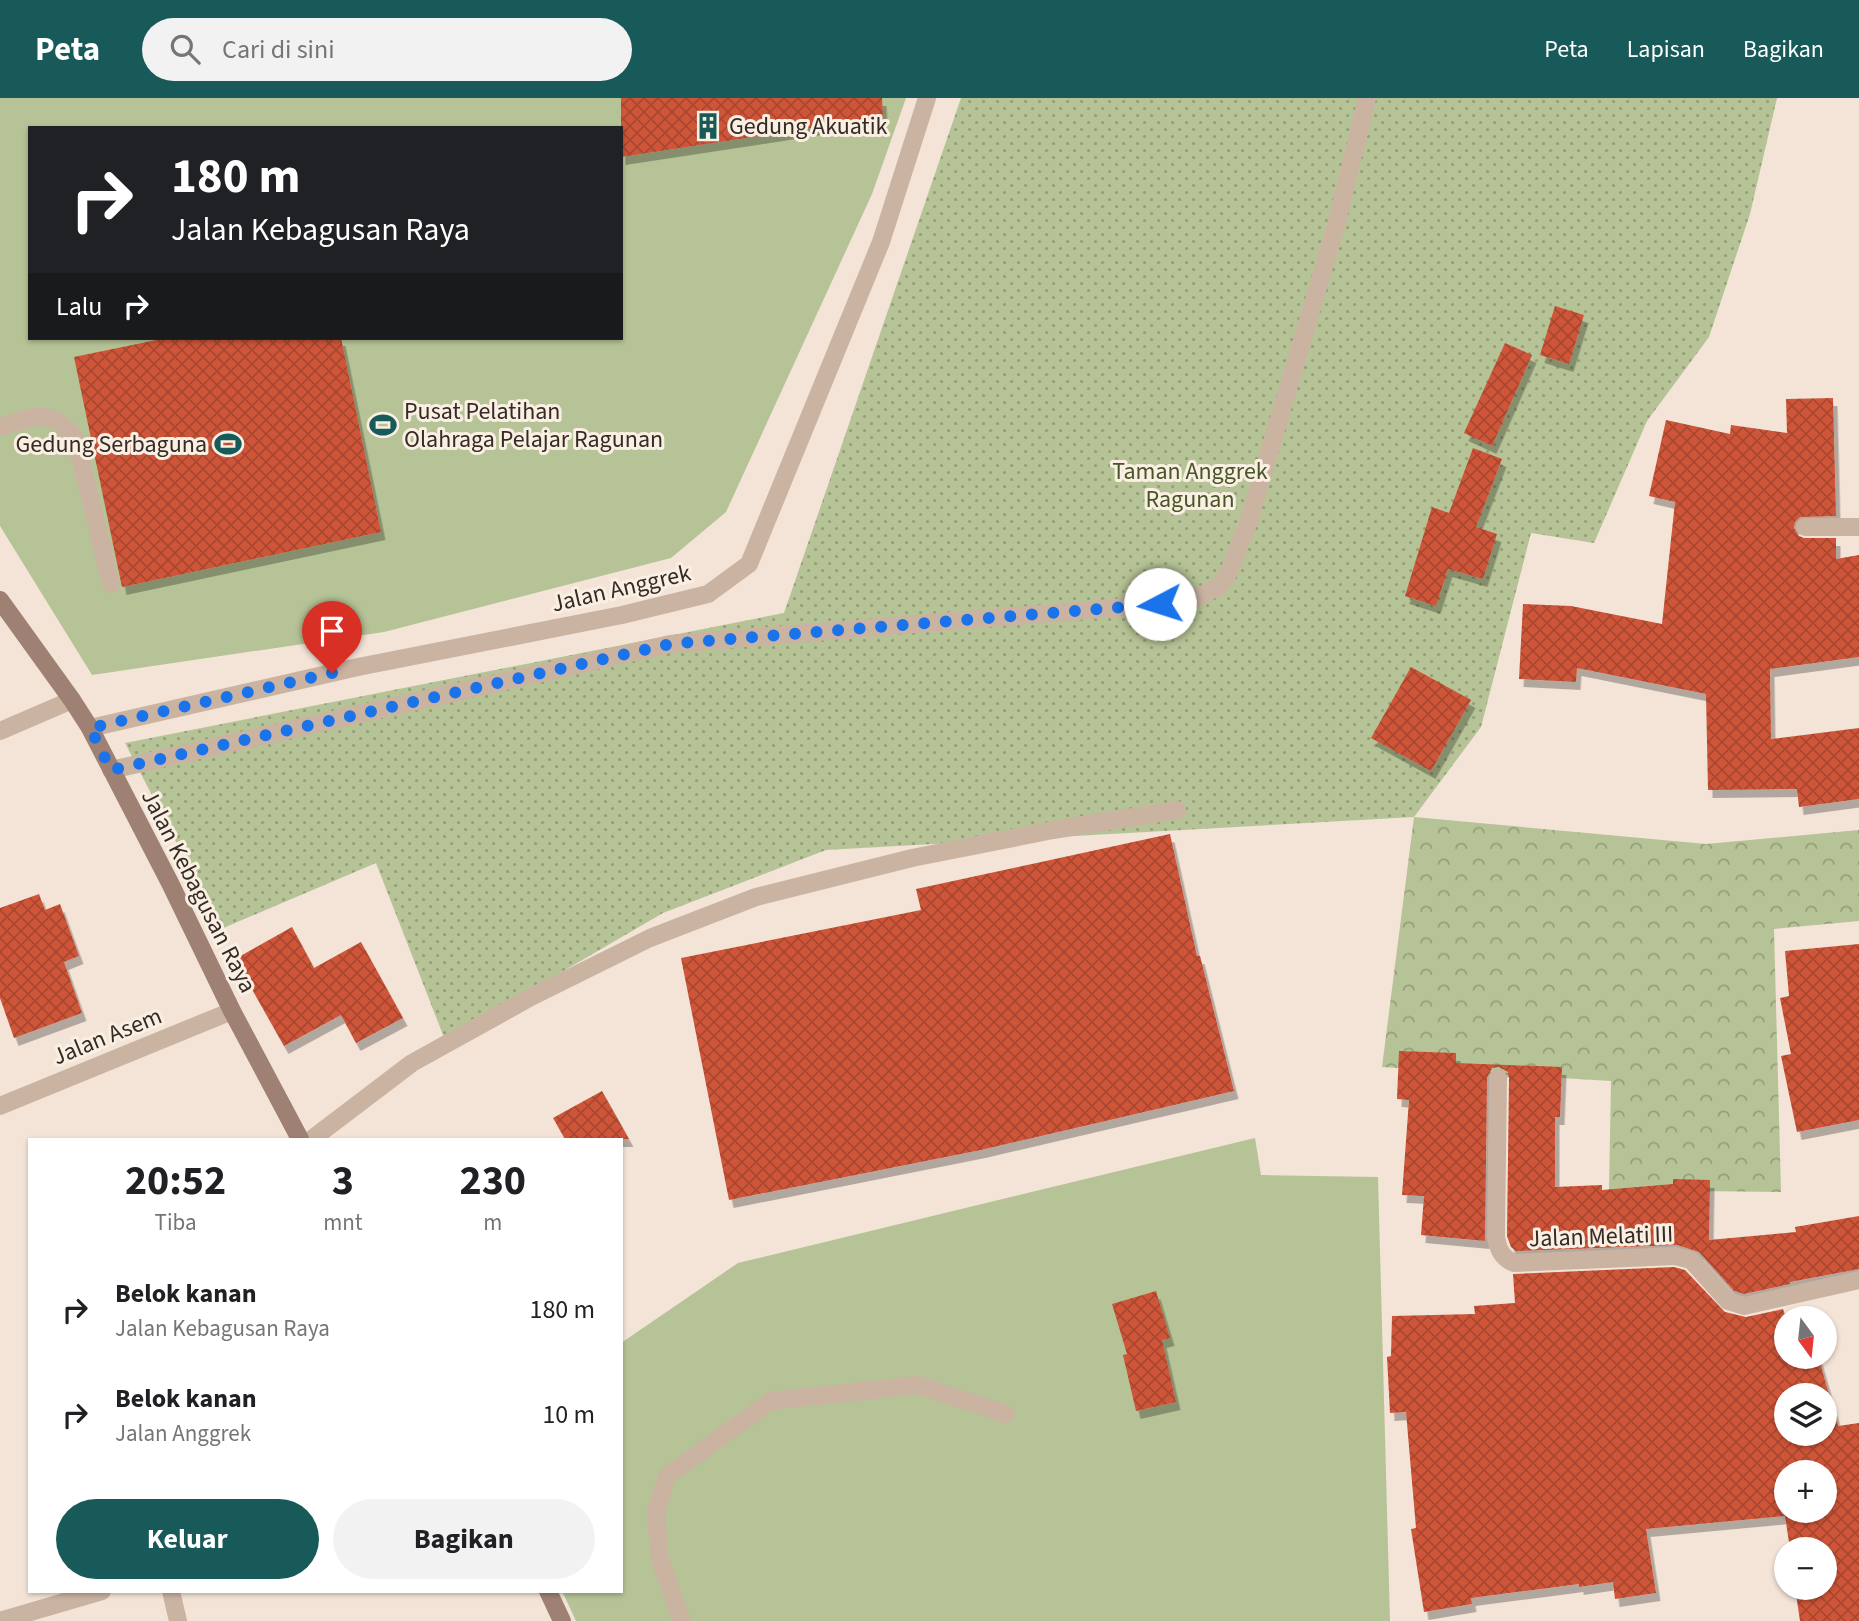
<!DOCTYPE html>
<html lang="id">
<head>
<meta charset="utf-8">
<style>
	:root { --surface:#fff; --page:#f2f2f2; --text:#202124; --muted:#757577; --accent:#18595a }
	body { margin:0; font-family:"Source Sans 3",sans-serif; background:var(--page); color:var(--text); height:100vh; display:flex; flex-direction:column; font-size:26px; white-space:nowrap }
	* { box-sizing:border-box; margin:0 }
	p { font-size:23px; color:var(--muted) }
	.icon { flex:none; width:38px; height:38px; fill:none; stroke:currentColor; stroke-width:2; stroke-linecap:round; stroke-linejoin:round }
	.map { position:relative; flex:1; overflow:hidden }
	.panel { position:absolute; left:28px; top:1040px; width:595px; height:455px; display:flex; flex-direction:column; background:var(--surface); border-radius:0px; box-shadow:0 2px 5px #0004 }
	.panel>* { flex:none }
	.banner { position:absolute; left:28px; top:28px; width:595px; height:214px; border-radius:0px; box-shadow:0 2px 5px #0004; background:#202124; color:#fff; overflow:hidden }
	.needle { width:46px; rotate:165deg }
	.fabs { position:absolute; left:1774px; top:1208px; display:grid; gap:14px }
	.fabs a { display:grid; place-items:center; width:63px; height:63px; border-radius:50%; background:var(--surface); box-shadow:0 2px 5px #0004; font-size:35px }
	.pin { position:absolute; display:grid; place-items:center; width:60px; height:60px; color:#fff; margin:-72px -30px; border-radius:50% 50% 50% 0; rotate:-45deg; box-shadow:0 0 7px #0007 }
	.pin .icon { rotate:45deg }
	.me { position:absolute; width:77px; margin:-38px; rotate:265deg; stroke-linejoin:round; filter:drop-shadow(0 0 5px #0008) }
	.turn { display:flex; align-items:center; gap:24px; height:147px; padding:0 28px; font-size:32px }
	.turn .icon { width:91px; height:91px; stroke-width:2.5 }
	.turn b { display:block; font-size:49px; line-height:60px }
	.then { display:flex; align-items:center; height:66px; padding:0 28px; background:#0003; gap:14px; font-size:26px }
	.eta { display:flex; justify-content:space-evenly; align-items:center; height:119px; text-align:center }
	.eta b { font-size:42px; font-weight:700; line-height:49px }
	.cta { display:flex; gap:14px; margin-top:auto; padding:14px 28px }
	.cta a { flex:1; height:80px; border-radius:42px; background:var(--accent); color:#fff; font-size:28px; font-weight:700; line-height:80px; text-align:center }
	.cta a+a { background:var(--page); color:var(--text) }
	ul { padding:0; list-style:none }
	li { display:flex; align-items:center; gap:21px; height:105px; padding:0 28px }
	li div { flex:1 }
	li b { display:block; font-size:26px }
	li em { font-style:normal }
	header { display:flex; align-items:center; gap:42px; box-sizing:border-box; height:98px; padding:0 35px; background:var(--accent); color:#fff }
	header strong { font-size:33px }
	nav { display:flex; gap:38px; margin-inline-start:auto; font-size:24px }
	.search { width:490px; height:63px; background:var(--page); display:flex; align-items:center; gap:18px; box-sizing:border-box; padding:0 24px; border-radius:38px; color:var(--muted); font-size:26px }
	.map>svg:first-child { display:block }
	.grass { fill:#b6c396; fill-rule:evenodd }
	.forest { fill:url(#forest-crowns) }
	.park { fill:url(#park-dots) }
	.building { fill:url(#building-cross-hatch); fill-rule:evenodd; filter:url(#shadow) }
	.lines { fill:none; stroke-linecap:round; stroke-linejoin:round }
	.service { stroke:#cbb3a2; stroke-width:18 }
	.minor { stroke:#cbb3a2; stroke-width:18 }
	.secondary { stroke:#9f8174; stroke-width:18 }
	.route { stroke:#1a73e8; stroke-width:12; stroke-dasharray:0 21.6 }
	.labels { text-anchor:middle; stroke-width:6; stroke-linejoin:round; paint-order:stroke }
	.poi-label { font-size:24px; fill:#362a25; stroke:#faefe3; text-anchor:start }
	.park-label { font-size:24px; fill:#475627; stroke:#faefe3 }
	.street-label { font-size:24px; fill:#362a25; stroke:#faefe3 }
</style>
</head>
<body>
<header>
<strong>Peta</strong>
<div class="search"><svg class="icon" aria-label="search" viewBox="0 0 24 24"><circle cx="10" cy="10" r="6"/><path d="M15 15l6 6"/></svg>Cari di sini</div>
<nav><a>Peta</a><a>Lapisan</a><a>Bagikan</a></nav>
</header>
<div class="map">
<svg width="1859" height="1523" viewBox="0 0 1859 1523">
	<defs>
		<pattern id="forest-crowns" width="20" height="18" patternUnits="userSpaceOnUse" patternTransform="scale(1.75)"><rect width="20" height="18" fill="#b6c396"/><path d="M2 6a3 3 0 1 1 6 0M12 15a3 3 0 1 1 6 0" fill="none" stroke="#959f7a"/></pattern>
		<pattern id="park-dots" width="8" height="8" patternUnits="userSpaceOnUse" patternTransform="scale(1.75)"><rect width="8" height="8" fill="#b6c396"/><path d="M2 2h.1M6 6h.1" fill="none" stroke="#959f7a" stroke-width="1.8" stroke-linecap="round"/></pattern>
		<pattern id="building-cross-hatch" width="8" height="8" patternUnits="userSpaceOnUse" patternTransform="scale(1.75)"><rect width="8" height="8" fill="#cf5539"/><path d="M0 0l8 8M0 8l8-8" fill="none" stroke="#a94730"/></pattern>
		<filter id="shadow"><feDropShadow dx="4.5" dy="8" stdDeviation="0" flood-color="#0004"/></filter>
	</defs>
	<rect width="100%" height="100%" fill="#f3e4d7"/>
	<g class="grass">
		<path d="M0,0H906L872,96L726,414L671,460L384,534L92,577L0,428ZM30,30H621V240H30Z"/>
		<path d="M1255,1040L1261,1077L1378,1079L1390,1523H576L562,1493H621V1245L738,1165Z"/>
	</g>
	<path class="forest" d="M1414,719L1706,746L1859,732V823L1774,831L1781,1094L1609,1092L1611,983L1382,969Z"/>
	<path class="park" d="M961,0H1777L1750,116L1709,239L1647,323L1594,445L1531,435L1481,629L1414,719L826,752L663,815L445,942L376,765L221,831L125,645L784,515Z"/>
	<g class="building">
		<path d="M621,0H882L883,19L621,59Z"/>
		<path d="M1555,208L1584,217L1569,266L1540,257Z"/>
		<path d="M166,240H341L381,434L122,489L74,259Z"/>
		<path d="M1505,245L1532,257L1492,348L1464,335Z"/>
		<path d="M1833,300L1836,418L1800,419L1795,424L1794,430L1799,438L1804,440H1836V461L1859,457V559L1770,571L1771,641L1859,630V701L1799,709L1797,691L1708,692L1706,596L1577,570L1576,584L1519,581L1523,506L1571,508L1662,526L1675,404L1649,398L1666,322L1730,336L1731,327L1787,335L1786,301Z"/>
		<path d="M1473,350L1502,361L1476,429L1497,436L1483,481L1448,471L1436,508L1405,498L1432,409L1449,415Z"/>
		<path d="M1411,569L1471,602L1431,673L1371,640Z"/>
		<path d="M1170,736L1197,858H1200L1234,993L981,1052L729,1102L681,860L921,812L916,791Z"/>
		<path d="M39,796L45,812L60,806L79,858L64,864L82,915L14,940L0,900V810Z"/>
		<path d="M292,829L314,870L361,844L403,920L356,945L341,917L284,948L235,861Z"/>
		<path d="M1859,846V1022L1797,1034L1781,958L1791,956L1780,900L1789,898L1785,853Z"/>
		<path d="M1399,953L1456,955V965L1562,969L1560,1019H1555V1089L1602,1087V1092L1673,1086V1081L1710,1082L1709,1142L1796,1134L1795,1129L1859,1118V1171L1790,1184V1186L1744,1196L1734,1193L1699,1154L1677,1147L1516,1153L1511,1149L1507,1138L1509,980L1508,974L1499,969L1492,970L1487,980L1485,1143L1421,1137L1424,1098L1402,1097L1409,1002L1397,1001Z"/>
		<path d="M602,993L629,1041H565L553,1020Z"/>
		<path d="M1674,1169L1685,1172L1725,1214L1746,1219L1783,1211L1787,1223V1258H1818L1838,1328L1859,1325V1523H1800L1795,1489H1825V1451H1790L1785,1418L1646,1431L1656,1495L1615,1501L1613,1484L1579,1489V1486L1471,1500L1472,1506L1424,1514L1411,1431L1416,1430L1406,1314L1390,1315L1387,1259L1391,1258L1392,1218L1475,1216L1474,1208L1515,1205L1513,1176ZM1787,1297H1825V1335H1787ZM1787,1374H1825V1412H1787Z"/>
		<path d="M1156,1193L1170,1240L1162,1242L1176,1304L1136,1313L1123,1257L1127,1256L1112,1206Z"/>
	</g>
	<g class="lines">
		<g class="service">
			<path d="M0,329C35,319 51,307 76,342L111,486"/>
			<path d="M111,672L670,546L1188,504L1218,489L1227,478L1248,426L1335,131L1367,0"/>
			<path d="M312,1041L412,965L531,899L650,840L756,799L912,760L1053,732L1177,712"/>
			<path d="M682,1523L660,1462L656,1415L667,1378L771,1303L918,1287L1006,1316"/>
		</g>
		<g class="minor">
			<path d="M1805,429H1859"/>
			<path d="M90,630L358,569L622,517L708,496L749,466L881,144L927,0"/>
			<path d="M0,633L72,602"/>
			<path d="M1498,980L1496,1139C1498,1151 1502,1160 1514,1165L1675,1158L1691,1162L1728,1203L1744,1208L1859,1182"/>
			<path d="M0,1008L232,913"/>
			<path d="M171,1493L178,1523"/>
			<path d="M0,1523L102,1493"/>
		</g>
		<g class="secondary">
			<path d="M0,502L72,602L90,630L170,785L232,913L300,1041"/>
			<path d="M548,1493L562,1523"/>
		</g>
	</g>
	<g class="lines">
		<path class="route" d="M332,575L90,630L111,672L670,546L1160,506"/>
	</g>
	<defs>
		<symbol id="building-bare" viewBox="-9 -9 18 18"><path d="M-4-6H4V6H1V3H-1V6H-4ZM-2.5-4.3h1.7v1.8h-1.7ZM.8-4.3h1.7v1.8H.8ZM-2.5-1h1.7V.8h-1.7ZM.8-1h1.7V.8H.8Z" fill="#18595a" stroke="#faefe3" stroke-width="2.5" paint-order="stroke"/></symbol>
		<symbol id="stadium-bare" viewBox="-9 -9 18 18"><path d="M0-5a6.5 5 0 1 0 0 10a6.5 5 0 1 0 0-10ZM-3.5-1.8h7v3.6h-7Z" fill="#18595a" stroke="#faefe3" stroke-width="2.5" paint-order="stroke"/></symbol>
	</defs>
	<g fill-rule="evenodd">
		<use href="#building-bare" x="689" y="9" width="38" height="38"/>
		<use href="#stadium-bare" x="364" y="308" width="38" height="38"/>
		<use href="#stadium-bare" x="209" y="327" width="38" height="38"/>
	</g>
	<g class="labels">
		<g class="poi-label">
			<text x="729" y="36">Gedung Akuatik</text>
			<text x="404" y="321">Pusat Pelatihan<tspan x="404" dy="28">Olahraga Pelajar Ragunan</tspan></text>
			<text x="207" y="354" text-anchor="end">Gedung Serbaguna</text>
		</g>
		<g class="park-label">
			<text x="1190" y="381">Taman Anggrek<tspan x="1190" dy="28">Ragunan</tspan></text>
		</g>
		<g class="street-label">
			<text transform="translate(621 490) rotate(-13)" y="8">Jalan Anggrek</text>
			<text transform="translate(199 793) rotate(63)" y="8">Jalan Kebagusan Raya</text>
			<text transform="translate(107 938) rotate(-22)" y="8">Jalan Asem</text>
			<text transform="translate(1601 1138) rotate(-2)" y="8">Jalan Melati III</text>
		</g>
	</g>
</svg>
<div class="fabs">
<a><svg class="needle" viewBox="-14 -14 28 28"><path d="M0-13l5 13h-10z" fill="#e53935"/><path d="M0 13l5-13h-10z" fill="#757577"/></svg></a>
<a><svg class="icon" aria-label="layers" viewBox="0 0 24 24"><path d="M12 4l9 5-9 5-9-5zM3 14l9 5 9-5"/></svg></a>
<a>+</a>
<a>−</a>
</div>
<div class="pin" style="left:332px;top:575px;background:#d93025"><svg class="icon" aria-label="arrive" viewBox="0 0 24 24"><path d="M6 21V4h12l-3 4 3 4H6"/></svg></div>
<svg class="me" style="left:1160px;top:506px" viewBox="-20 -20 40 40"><circle r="19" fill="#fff"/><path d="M0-13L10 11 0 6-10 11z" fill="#1a73e8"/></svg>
<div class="banner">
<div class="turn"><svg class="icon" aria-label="right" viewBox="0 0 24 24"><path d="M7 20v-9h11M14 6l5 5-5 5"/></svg><div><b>180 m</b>Jalan Kebagusan Raya</div></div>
<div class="then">Lalu<svg class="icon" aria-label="right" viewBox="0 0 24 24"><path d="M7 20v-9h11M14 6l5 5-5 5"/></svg></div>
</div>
<section class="panel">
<div class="eta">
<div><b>20:52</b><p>Tiba</p></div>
<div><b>3</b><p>mnt</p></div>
<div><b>230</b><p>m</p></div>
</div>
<ul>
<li><svg class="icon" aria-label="right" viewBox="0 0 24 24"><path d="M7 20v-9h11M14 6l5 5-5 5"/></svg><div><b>Belok kanan</b><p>Jalan Kebagusan Raya</p></div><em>180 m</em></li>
<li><svg class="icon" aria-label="right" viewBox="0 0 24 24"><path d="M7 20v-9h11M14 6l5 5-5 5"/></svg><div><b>Belok kanan</b><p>Jalan Anggrek</p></div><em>10 m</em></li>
</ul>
<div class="cta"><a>Keluar</a><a>Bagikan</a></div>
</section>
</div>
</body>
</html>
